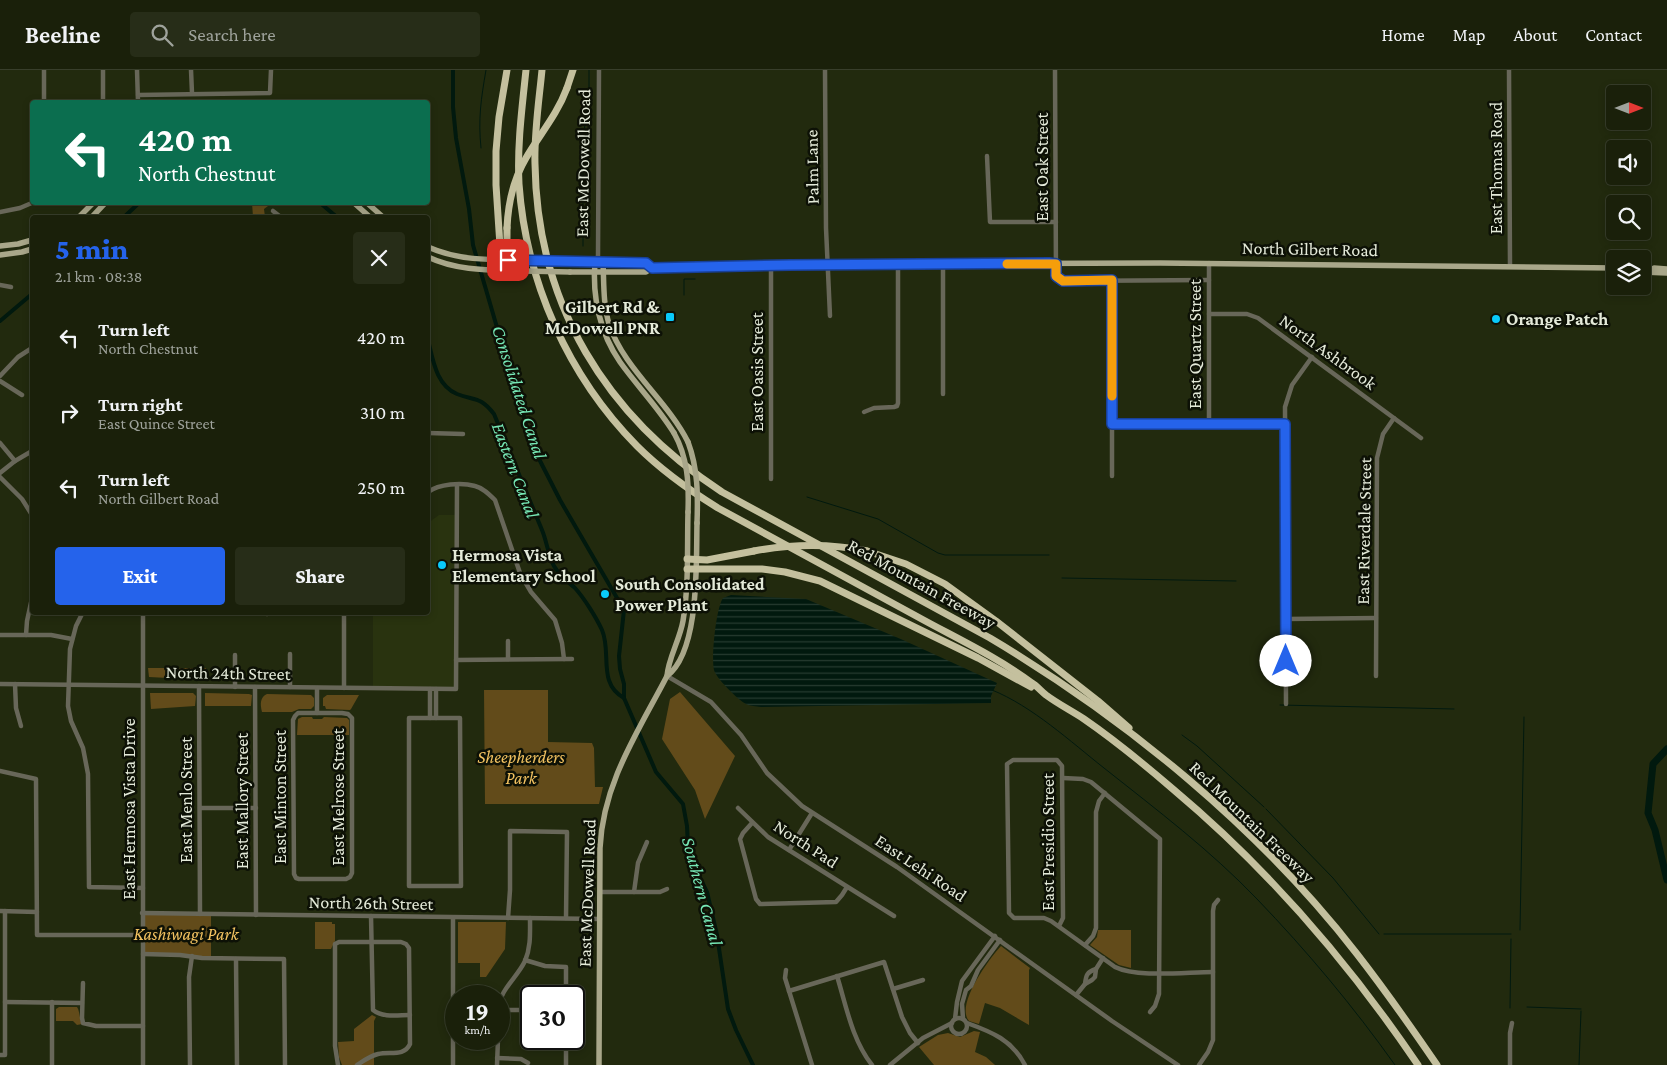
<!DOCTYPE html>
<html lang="en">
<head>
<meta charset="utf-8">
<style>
	:root { --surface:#1a200a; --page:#272d18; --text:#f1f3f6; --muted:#9fa39c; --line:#383e2b; --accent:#2563eb }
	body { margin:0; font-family:"Crimson Pro",serif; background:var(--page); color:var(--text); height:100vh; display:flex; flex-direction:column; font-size:19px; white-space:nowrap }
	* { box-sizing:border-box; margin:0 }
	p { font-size:16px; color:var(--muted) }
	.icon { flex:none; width:28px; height:28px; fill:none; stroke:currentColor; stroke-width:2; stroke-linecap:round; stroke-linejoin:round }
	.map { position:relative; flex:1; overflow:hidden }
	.details { position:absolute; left:30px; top:145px; width:400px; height:400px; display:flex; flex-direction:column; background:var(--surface); border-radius:5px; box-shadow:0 2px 8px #0003,0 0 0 1px var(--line) }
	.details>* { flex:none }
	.banner { position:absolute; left:30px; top:30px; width:400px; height:105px; border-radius:5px; box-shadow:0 2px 8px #0003,0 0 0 1px var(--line); background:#0b6e4f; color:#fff; overflow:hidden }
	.needle { width:32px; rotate:90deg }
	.buttons { position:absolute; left:1606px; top:15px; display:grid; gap:10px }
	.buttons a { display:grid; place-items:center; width:45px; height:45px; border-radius:5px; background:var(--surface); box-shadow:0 2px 8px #0003,0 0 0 1px var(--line); font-size:25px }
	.speed { position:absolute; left:445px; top:915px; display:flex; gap:10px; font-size:25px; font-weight:700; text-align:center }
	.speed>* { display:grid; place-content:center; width:65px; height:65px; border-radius:50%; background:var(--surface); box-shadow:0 2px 8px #0003,0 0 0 1px var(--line); line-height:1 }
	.speed small { font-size:12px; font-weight:400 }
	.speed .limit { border:2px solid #111; border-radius:8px; background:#fff; color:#111 }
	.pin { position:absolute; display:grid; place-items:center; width:42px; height:42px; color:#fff; margin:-21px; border-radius:10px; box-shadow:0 2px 8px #0006 }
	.me { position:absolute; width:55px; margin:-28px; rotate:0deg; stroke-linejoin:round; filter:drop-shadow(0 0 4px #0008) }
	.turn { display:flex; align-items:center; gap:18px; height:105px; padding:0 25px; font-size:22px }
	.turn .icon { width:65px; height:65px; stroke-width:2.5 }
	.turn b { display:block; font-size:35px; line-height:42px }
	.round { display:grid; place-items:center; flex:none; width:52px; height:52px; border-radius:5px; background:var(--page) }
	.summary { display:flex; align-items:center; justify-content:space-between; height:85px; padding:0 25px }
	h1 { font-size:30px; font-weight:800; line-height:38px; color:var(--accent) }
	.cta { display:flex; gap:10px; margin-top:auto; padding:10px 25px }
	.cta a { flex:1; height:58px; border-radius:5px; background:var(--accent); color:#fff; font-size:20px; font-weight:800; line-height:58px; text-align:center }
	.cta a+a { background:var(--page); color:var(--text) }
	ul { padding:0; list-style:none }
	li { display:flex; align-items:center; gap:15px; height:75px; padding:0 25px }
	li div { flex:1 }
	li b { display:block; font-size:19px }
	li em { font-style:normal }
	header { display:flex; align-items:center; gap:30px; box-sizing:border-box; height:70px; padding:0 25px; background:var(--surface); border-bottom:1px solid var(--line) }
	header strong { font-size:24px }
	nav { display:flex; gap:28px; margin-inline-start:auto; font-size:18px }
	.search { width:350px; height:45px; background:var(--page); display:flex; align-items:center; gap:12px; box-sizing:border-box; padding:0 18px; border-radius:5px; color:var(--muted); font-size:19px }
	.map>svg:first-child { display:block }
	.built { fill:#29330f }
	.park { fill:#624b1a }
	.water { fill:url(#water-rules) }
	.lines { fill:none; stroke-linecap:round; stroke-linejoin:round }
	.stream { stroke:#01190e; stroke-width:1 }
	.canal { stroke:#01190e; stroke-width:4 }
	.river { stroke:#01190e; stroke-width:7 }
	.minor { stroke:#686759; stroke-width:4.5 }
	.major { stroke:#a9a78a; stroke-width:5.5 }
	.highway { stroke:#c4c09e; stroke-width:7 }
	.major-bridge { stroke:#a9a78a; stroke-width:5.5 }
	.highway-bridge { stroke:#c4c09e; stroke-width:7 }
	.route-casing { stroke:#184099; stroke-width:12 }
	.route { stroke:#2563eb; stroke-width:9 }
	.slow { stroke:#f59e0b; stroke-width:9 }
	.poi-dot { fill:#09cafa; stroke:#0d1106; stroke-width:2 }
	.labels { text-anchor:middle; stroke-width:5; stroke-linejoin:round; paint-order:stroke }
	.street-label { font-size:18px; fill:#e4ead9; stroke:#0d1106 }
	.poi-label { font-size:18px; font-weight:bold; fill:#e4ead9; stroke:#0d1106; text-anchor:start }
	.park-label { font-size:18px; font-style:italic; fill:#f2c261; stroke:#0d1106 }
	.water-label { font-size:19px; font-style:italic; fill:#76e7b5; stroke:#0d1106 }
</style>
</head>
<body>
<header>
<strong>Beeline</strong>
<div class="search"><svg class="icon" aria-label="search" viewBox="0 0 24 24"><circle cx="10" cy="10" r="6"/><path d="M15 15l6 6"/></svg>Search here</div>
<nav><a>Home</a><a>Map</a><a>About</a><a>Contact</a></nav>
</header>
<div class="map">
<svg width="1667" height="995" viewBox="0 0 1667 995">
	<defs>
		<pattern id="water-rules" width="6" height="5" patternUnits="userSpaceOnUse" patternTransform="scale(1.25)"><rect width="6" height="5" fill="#01190e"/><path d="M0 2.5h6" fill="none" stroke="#263b30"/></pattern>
	</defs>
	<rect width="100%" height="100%" fill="#222a0e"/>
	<path class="built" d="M439,445H457L456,619H373V543L428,542V453Z"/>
	<g class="park">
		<path d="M252,133H262L268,136L264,139L265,147H253Z"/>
		<path d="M148,598H206V610L149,607Z"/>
		<path d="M484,620H548V672L592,673L594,678L595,717H603L599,734H485Z"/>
		<path d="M680,622L735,686L705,749L695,720L662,669L670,629Z"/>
		<path d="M150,623H193L196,626L195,636L151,639Z"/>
		<path d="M205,623L249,624L252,625L251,636H205Z"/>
		<path d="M267,624L311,625L314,628V636L311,639H299L292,642H262C260,634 260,627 267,624Z"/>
		<path d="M327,625H359L351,639L350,640L326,639L325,636H323V628Z"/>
		<path d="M312,647L313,649H322L324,647L347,648L349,650V665H297L298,649L302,647Z"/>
		<path d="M142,843L211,844V888L143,884Z"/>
		<path d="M315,852H332V854H335V871L331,879H315Z"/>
		<path d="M458,852H506L505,879L486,907H480V893H458Z"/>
		<path d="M1098,860H1131V898L1119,895L1090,875L1097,867Z"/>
		<path d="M1001,876L1030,898L1029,900V955L1000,938L985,933L979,954L969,951C955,935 989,889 1001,876Z"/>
		<path d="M59,937H77C80,941 79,948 82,954L77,955L73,951H56V939Z"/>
		<path d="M372,945L376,947L374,951V995H342L339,987L338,972L354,971V959Z"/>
		<path d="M974,961L980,962L975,982L986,987L995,995H934L919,977L938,965L948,963L960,967Z"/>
	</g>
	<path class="water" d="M731,525L806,529L903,570L997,613L991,626V633L761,637C756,636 750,636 746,634C738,630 716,608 714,600C711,588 716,538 723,528Z"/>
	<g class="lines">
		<g class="stream">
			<path d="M481,78C478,49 481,29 486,0"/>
			<path d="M583,176V74L585,53L589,34V0"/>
			<path d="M684,225V209H695"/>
			<path d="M807,427L878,449L938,483L945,485H1049"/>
			<path d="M1062,508L1236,511"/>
			<path d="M992,620C1032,636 1071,672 1104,698C1157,740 1210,780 1257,829C1307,881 1353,936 1395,995"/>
			<path d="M1280,635L1454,639"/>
			<path d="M1182,665L1197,676L1264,737"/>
			<path d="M1266,739L1333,808L1379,864"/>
			<path d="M1520,860L1524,647"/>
			<path d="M1384,864H1511"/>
			<path d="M1527,937L1581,939"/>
			<path d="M1510,938L1511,869"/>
			<path d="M1579,995L1581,941"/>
		</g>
		<g class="canal">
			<path d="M453,0V37L456,68L469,139L473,175L496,254L507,286L527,358L535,381L560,430L624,540L619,586L620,599L624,614V628L656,702L683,734L687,756L688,778L695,797L707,822L717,865L728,939L736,960L753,995"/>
			<path d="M319,132L338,148"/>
			<path d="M123,148L140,132"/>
			<path d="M0,251L32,224"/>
			<path d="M428,270C433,290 436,315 457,324C475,331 480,326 494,344C510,383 526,421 542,460C547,472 548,485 554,496C559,505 567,511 575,518C584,528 596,547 602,560C612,583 597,613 624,628"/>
		</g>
		<path class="river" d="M1667,679L1653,694L1648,743L1655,760L1667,810"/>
		<g class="minor">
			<path d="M137,0L138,32"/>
			<path d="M191,0L192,23"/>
			<path d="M825,0L826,158L830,246"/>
			<path d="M1055,0L1056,208L1063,211L1209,210"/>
			<path d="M1509,0L1510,196"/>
			<path d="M138,25L270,23L271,0"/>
			<path d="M44,32V0"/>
			<path d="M103,32V0"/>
			<path d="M987,86L990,152H1056"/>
			<path d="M273,141L282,148"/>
			<path d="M0,142L20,138L34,132"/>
			<path d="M595,192L598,186L599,0"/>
			<path d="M943,193V324"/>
			<path d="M1112,210V406"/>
			<path d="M0,215L11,217"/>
			<path d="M1209,244H1247L1258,248L1421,368"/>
			<path d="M0,306L18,287L32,278"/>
			<path d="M0,311L22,325"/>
			<path d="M864,342L874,338L894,337L897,336L898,333V194"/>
			<path d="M1112,354H1285"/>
			<path d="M1209,354V193"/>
			<path d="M428,363L463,364"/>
			<path d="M0,373L15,391"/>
			<path d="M0,403L15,391L32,381"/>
			<path d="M0,407L22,429L32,445"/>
			<path d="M771,409V195"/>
			<path d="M428,422C439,414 461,412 475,416C483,418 489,424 495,430L520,503L531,522L555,550L562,573L564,589"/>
			<path d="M83,542L76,556L70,579L68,636L71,651L83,678L88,704L89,817L143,818"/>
			<path d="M143,542V995"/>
			<path d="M344,542V618"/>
			<path d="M267,544L268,542"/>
			<path d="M1286,549L1376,548"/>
			<path d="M0,565H51L72,569"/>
			<path d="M26,565L27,551L32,528"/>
			<path d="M508,571V589"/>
			<path d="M456,590L572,589"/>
			<path d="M667,606L711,632L741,665L767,703L802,736L897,797L1112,951L1178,995"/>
			<path d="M1376,606L1377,388L1383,364L1394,348"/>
			<path d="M0,614L456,619L457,415"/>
			<path d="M15,614L16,638L21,656"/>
			<path d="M199,616L200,844"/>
			<path d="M235,617V585"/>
			<path d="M255,617L256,845"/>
			<path d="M290,617V584"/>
			<path d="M317,618V643"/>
			<path d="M1286,634L1285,337L1292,315L1312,287"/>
			<path d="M298,643H342L348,644L352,648V803L350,807L346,809H299L296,808L294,804L293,650L295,646Z"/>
			<path d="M409,648H460L461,816H409Z"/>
			<path d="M430,648V619"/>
			<path d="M436,648V619"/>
			<path d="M0,701L36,709L37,865H143"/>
			<path d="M1063,708L1083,709L1091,712L1160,769L1159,924L1155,936L1150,942"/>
			<path d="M200,738H256"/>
			<path d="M738,738L768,767L894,846"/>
			<path d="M752,753L743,763L740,769L756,829L760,834L836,832L842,825L847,817"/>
			<path d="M789,780L812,743"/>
			<path d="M600,822H660L667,819"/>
			<path d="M634,822L638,793L647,772"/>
			<path d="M0,841L37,842"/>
			<path d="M142,843L600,849"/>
			<path d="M371,846L373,940C383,948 398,945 410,945"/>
			<path d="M453,848V995"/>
			<path d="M508,848L510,820V761L567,762L566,848"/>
			<path d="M1059,856L1063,848L1062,696L1057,690H1013L1007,694L1009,843L1014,848H1044L1051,851L1115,897C1137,908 1186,902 1213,902"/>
			<path d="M1085,875L1093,866L1096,858V742L1099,731L1105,723"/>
			<path d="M143,884L180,885L202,888L284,889L285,995"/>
			<path d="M236,889L237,995"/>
			<path d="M525,890L545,896L566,897V926"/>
			<path d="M786,900L785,908L812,995"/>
			<path d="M837,906C846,935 852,970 872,995"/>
			<path d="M83,913L82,948L83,953L96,956H143"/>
			<path d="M1085,914C1086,905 1087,902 1096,899"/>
			<path d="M893,919L923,910"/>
			<path d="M789,921L884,892L902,947L910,963L918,973"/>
			<path d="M1076,925L1085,914L1092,910L1095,907L1096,899L1103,888"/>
			<path d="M5,932L82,933"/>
			<path d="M52,932V995"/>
			<path d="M499,939C499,920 517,908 525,891C531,877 530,863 530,848"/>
			<path d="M499,940H525"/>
			<circle cx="959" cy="956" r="8"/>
			<path d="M955,949L957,932L962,911L995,866"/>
			<path d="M963,949L962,934L966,920L971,916L978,900L1000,870"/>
			<path d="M967,953C992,962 1012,970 1025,995"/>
			<path d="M566,969V995"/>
			<path d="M0,985H5V841"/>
			<path d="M497,988L521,989L528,993"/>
			<path d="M190,995L189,907L192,886"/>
			<path d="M338,995L335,976V874L339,872H401L406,874L409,878L410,974C404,987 390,981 378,984C370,986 363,991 357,995"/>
			<path d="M497,995L498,969"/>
			<path d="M890,995L923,968L952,953"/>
			<path d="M1199,995L1208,982L1213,970V841L1214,835L1218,830"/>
			<path d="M1510,995V963L1512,953"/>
		</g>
		<g class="major">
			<path d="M353,132L371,148"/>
			<path d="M366,132L384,148"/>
			<path d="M78,148L94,132"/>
			<path d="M91,148L106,132"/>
			<path d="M0,176L18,174L32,170"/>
			<path d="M428,177C457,190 488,190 519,190"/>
			<path d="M0,185L22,182L32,179"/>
			<path d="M428,187C457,201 491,200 523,201"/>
			<path d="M557,192L646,193L652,198"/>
			<path d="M595,192C592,227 600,263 620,292C637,316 658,337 674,363"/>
			<path d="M603,192C604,213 603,234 609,254C624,299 667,330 688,372"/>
			<path d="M1654,198L1667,199"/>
			<path d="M570,202H646L652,198L898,194L1160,193L1615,198"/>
			<path d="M1642,202L1667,203"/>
			<path d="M667,606C668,589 680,569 683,551C689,515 687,478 688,442"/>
			<path d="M599,995L600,778C603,713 638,662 667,606C700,581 696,492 697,453"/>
		</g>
		<g class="highway">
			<path d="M526,0C522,38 517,76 519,114C526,212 568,306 637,376C661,400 689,420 718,438C785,474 851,511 918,547C956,568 997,587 1032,613C1037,616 1041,621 1046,625C1058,634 1072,641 1084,649C1116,671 1145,695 1174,720C1268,799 1349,893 1418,995"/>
			<path d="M542,0C539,31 534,63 535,94C537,235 606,346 722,422L990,568C1128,650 1259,758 1357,884C1385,920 1411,957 1437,995"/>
			<path d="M567,18L573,0"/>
			<path d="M507,158V200"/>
			<path d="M507,200L501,191L496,115V81L499,47L507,0"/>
			<path d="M867,481L906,494L945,514L996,551L1098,631L1129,658"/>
			<path d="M687,489L707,490L754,481"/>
			<path d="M687,499H762L785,502L820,511L978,588L1031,617"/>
		</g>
		<g class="major-bridge">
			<path d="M519,190L557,192"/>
			<path d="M523,201L570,202"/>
			<path d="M674,363C688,388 689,414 688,442"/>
			<path d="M688,372C698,399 698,425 697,453"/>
		</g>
		<g class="highway-bridge">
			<path d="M507,158C508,134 513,110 526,88C540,64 557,45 567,18"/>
			<path d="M754,481C792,474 828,473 867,481"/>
		</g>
	</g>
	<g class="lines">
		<defs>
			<path id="route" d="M508,190L646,193L652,198L790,195L1049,193L1056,194V206L1063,211L1112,210V354H1285L1286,591"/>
		</defs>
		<use href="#route" class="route-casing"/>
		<use href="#route" class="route"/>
		<path class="slow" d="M1007,194H1056V206L1063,211L1112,210V326"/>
	</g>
	<g class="poi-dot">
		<rect x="665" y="242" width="10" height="10" rx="2.5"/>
		<circle cx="1496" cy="249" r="5"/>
		<circle cx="442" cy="495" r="5"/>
		<circle cx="605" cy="524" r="5"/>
	</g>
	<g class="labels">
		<g class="street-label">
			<text transform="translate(583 93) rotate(-89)" y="6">East McDowell Road</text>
			<text transform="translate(812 97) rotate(-91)" y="6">Palm Lane</text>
			<text transform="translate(1042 97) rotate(-90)" y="6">East Oak Street</text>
			<text transform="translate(1496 98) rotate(-90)" y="6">East Thomas Road</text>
			<text transform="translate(1310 179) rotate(1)" y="6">North Gilbert Road</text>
			<text transform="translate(1195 274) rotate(-90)" y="6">East Quartz Street</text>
			<text transform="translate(1328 282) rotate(36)" y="6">North Ashbrook</text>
			<text transform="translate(757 302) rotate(-90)" y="6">East Oasis Street</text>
			<text transform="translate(1364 461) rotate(-89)" y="6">East Riverdale Street</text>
			<text transform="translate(922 514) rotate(29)" y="6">Red Mountain Freeway</text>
			<text transform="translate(228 603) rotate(1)" y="6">North 24th Street</text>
			<text transform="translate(280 727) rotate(-90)" y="6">East Minton Street</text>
			<text transform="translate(338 727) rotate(-90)" y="6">East Melrose Street</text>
			<text transform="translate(186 730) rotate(-90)" y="6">East Menlo Street</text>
			<text transform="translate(242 731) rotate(-90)" y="6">East Mallory Street</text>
			<text transform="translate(129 739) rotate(-90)" y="6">East Hermosa Vista Drive</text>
			<text transform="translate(1252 752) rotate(44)" y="6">Red Mountain Freeway</text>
			<text transform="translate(1048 772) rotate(-90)" y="6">East Presidio Street</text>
			<text transform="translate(806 774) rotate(33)" y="6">North Pad</text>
			<text transform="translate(921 798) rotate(34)" y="6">East Lehi Road</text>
			<text transform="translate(587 823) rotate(-88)" y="6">East McDowell Road</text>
			<text transform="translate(371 833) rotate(1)" y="6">North 26th Street</text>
		</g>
		<g class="poi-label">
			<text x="660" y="243" text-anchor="end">Gilbert Rd &amp;<tspan x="660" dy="21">McDowell PNR</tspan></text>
			<text x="1506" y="255">Orange Patch</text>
			<text x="452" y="491">Hermosa Vista<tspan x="452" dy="21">Elementary School</tspan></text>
			<text x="615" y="520">South Consolidated<tspan x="615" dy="21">Power Plant</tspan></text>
		</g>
		<g class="park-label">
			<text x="521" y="693">Sheepherders<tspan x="521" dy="21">Park</tspan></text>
			<text x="186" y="870">Kashiwagi Park</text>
		</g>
		<g class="water-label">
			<text transform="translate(520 322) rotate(72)" y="7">Consolidated Canal</text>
			<text transform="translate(516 400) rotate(69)" y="7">Eastern Canal</text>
			<text transform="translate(703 821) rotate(75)" y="7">Southern Canal</text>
		</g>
	</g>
</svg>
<div class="buttons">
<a><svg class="needle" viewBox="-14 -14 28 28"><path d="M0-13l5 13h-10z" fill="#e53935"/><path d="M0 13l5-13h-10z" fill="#9fa39c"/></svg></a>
<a><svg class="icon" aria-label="sound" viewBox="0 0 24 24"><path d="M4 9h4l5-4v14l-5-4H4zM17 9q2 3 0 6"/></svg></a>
<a><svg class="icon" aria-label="search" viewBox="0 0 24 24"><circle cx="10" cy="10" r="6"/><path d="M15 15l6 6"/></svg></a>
<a><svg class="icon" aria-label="layers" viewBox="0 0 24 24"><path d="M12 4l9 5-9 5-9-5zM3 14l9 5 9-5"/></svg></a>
</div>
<div class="speed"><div>19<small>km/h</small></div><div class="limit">30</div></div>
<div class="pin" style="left:508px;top:190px;background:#d93025"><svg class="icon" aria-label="arrive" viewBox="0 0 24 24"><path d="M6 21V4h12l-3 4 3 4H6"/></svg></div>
<svg class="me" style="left:1286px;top:591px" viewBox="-20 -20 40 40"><circle r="19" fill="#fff"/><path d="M0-13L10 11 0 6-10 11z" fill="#2563eb"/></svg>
<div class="banner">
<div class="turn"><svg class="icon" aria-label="left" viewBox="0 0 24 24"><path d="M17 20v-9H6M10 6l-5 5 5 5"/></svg><div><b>420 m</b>North Chestnut</div></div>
</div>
<section class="details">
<div class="summary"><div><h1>5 min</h1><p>2.1 km · 08:38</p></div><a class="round"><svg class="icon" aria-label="close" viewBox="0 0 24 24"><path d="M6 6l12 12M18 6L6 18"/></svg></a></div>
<ul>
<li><svg class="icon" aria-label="left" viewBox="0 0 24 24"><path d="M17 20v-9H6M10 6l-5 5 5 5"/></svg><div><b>Turn left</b><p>North Chestnut</p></div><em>420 m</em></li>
<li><svg class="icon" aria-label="right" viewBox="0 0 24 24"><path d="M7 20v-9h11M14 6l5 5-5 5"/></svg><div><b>Turn right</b><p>East Quince Street</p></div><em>310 m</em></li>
<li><svg class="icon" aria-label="left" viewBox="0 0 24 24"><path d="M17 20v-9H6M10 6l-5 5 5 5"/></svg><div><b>Turn left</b><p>North Gilbert Road</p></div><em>250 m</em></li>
</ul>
<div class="cta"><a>Exit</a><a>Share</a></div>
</section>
</div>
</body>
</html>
